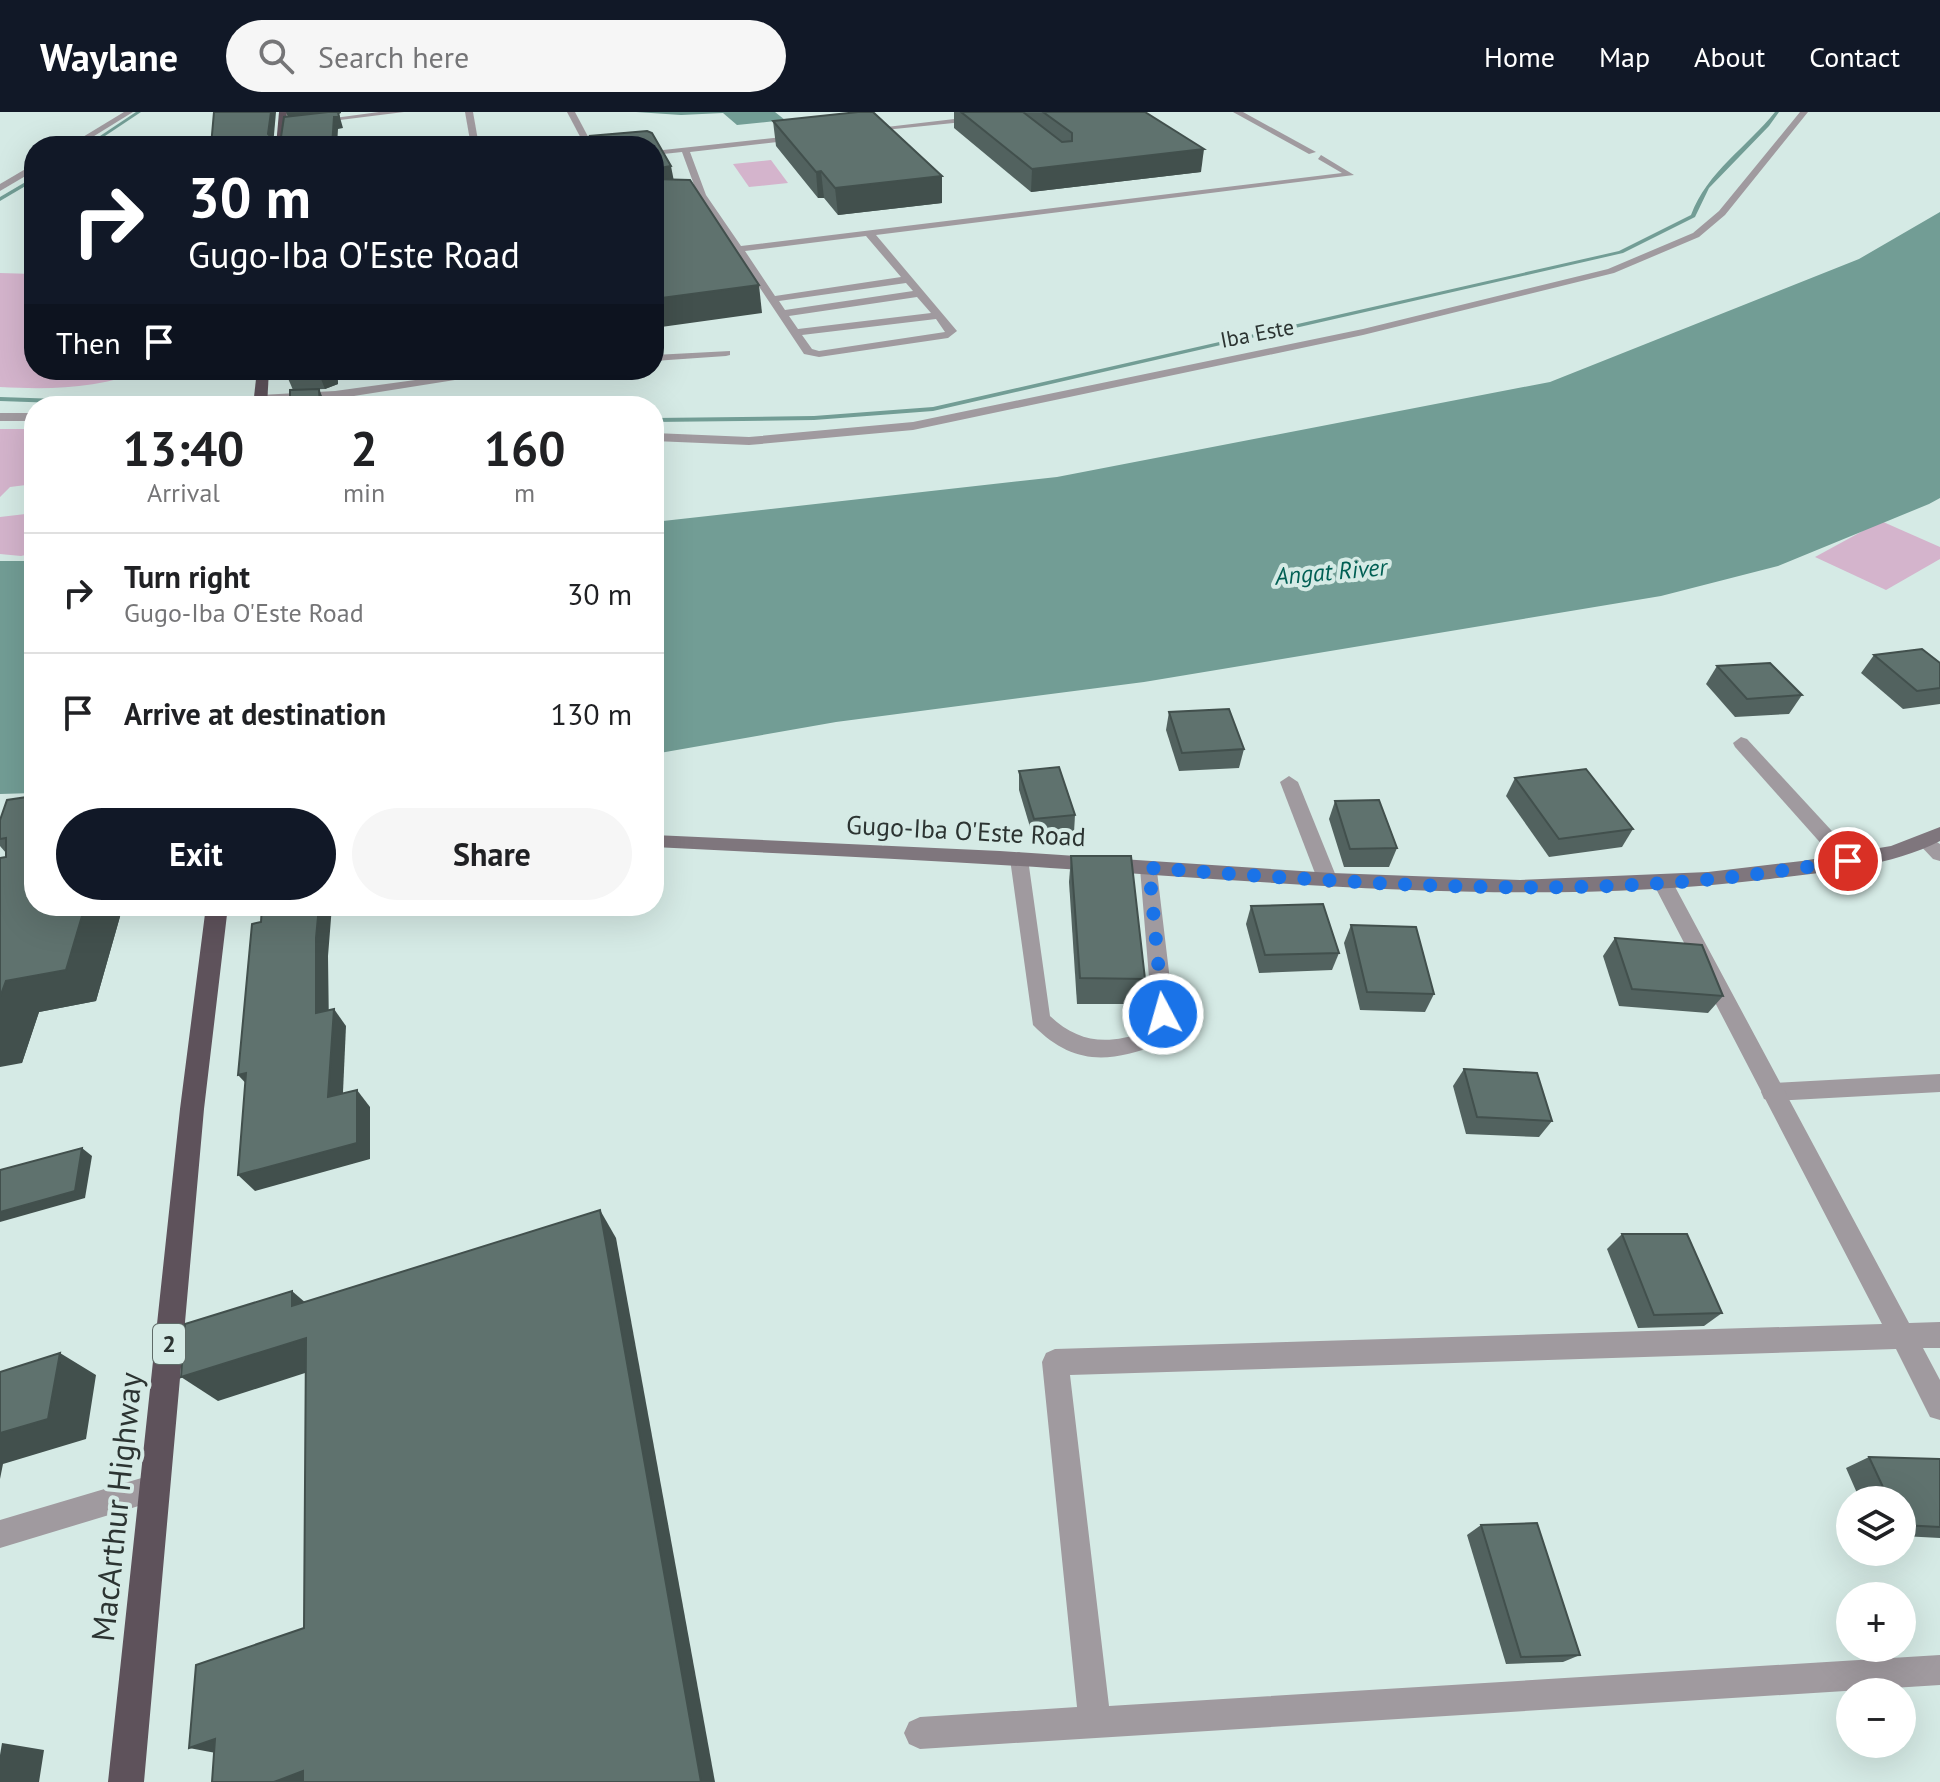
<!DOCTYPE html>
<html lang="en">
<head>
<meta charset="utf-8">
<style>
	:root { --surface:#fff; --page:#f6f6f6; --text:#202124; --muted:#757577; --line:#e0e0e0; --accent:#111827 }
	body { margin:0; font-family:"PT Sans",sans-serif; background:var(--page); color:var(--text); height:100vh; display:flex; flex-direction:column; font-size:30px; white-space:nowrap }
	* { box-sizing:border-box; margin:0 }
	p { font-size:26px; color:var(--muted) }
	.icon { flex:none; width:44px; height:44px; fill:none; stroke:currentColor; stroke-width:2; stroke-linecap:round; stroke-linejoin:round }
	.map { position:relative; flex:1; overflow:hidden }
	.drawer { position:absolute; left:24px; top:284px; width:640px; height:520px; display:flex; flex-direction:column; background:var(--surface); border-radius:32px; box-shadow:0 8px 32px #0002 }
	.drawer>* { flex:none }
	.banner { position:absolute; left:24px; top:24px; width:640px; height:244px; border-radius:32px; box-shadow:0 8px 32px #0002; background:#111827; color:#fff; overflow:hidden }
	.controls { position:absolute; left:1836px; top:1374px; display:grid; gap:16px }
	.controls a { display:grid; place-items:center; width:80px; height:80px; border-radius:50%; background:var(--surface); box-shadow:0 8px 32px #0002; font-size:40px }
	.pin { position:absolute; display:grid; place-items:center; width:68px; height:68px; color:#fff; margin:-34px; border:4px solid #fff; border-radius:50%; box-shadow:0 2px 8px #0007 }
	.me { position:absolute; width:88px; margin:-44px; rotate:354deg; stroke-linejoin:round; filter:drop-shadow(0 0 6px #0008) }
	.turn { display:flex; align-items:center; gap:28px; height:168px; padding:0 32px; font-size:36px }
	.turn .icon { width:104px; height:104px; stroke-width:2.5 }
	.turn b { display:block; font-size:56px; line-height:68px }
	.then { display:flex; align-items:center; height:76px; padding:0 32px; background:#0003; gap:16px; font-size:30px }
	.eta { display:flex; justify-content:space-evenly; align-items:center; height:136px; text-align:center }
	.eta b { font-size:48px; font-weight:800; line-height:56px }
	.button { display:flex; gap:16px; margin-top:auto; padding:16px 32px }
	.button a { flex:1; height:92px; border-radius:48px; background:var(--accent); color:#fff; font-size:32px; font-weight:800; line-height:92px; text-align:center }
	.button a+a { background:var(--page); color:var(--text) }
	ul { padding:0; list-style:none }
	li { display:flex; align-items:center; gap:24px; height:120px; padding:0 32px; border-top:2px solid var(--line) }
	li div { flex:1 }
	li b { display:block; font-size:30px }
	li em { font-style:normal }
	header { display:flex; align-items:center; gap:48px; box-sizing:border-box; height:112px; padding:0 40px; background:var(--accent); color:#fff }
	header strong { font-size:38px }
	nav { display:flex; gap:44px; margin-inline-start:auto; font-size:28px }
	.search { width:560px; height:72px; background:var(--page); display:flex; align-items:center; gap:20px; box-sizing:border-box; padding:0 28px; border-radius:44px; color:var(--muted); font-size:30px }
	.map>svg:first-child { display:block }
	.green { fill:#d4b4cc }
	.water { fill:#729d95 }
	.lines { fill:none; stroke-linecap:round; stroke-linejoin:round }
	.stream { fill:#729d95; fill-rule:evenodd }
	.service { fill:#a09a9f; fill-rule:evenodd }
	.minor { fill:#a09a9f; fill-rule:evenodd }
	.tertiary { fill:#a09a9f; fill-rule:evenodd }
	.secondary { fill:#7f767d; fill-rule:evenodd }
	.trunk { fill:#5e525b; fill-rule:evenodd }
	.wall { fill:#52625f }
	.shaded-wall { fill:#42504d }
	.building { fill:#5f726e; stroke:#42504d; stroke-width:2 }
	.route { stroke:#1a73e8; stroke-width:14; stroke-dasharray:0 25.2 }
	.labels { text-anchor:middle; stroke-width:8; stroke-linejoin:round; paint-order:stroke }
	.far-street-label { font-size:22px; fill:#2c3432; stroke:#d5eae5 }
	.far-water-label { font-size:24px; font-style:italic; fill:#005f54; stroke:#d5eae5 }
	.shield { fill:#d5eae5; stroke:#5f6b68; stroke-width:2 }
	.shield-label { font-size:24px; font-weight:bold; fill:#2c3432 }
	.street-label { font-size:26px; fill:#2c3432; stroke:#d5eae5 }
	.near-street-label { font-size:32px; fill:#2c3432; stroke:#d5eae5 }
</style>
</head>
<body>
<header>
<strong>Waylane</strong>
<div class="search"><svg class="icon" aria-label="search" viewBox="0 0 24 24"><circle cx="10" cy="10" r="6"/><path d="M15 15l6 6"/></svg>Search here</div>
<nav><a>Home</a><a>Map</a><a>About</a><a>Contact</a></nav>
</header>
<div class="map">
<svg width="1940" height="1670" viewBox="0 0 1940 1670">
	<rect width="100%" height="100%" fill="#d5eae5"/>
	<g class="green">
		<path d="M771,48L788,71L749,75L733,52Z"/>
		<path d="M0,161L34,162V258H149C97,276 55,278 0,275Z"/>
		<path d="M0,317H34V372L10,375L0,385Z"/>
		<path d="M34,401V441L21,444L0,442V405Z"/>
		<path d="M1881,409L1940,435V447L1886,478L1815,445Z"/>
	</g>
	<g class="water">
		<path d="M636,0H775L785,8L737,13L723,1L681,3Z"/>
		<path d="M1940,100V386L1929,392L1778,454L1661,484L1144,570L836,610L654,642V410L1057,365L1550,270L1859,147Z"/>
		<path d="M0,449H34V681L0,682Z"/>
	</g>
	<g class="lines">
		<g class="stream">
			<path d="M136,0H141L90,34H85Z"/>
			<path d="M1775,0H1779L1769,14L1709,76L1695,105L1623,141L933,299L814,308L654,310V306L814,304L933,295L1619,139L1691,103C1707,60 1747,35 1775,0Z"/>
			<path d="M34,65V69L0,89V85Z"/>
			<path d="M0,285L206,292L210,294H143L0,289Z"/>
			<path d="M349,292H475L479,294H348Z"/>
		</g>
		<g class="service">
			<path d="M379,0H404L316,11L312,9Z"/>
			<path d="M465,0H473L479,34H471Z"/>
			<path d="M567,0H575L593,34H585Z"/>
			<path d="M1233,0H1243L1316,40L1309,42Z"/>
			<path d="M980,4L983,8L865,20L861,18Z"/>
			<path d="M801,23L804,27L690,40L706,83L741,134L1342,61L1318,47L1321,43L1354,63L876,123L957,219L948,226L819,245L804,242L700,86L654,91V85L697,81L682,40L654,43V39ZM866,124L901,165L775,184L745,139ZM906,171L913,179L785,198L779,189ZM917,185L931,201L798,217L789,204ZM936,207L945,220L819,239L812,237L802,223Z"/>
			<path d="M730,239V243L726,244L654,249V243Z"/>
			<path d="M488,258H518L335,287L260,291L254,287L260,283L335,279Z"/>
			<path d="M1289,664L1298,670L1338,769L1335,774L1328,776L1318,769L1280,670Z"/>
			<path d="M1926,723L1940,732V749L1933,747L1917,730Z"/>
			<path d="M1019,740L1028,747L1050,904C1078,931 1108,933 1144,920L1152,902L1140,756L1149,749L1156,751L1174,902L1160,932C1109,951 1073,954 1033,913L1010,747Z"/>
			<path d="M1940,962V980L1772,989L1764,987L1761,980L1764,973L1772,971Z"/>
			<path d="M155,1362L165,1366L169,1376L165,1386L0,1436V1408Z"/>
		</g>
		<g class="minor">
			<path d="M124,0H133L78,34H68Z"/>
			<path d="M34,52V59L0,79V72Z"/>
			<path d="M1741,625L1747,627L1855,744L1857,749L1855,754H1841L1735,635L1733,631Z"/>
			<path d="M1663,764L1673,771L1909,1211L1940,1210V1236H1923L1940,1268V1308L1930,1305L1896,1237L1070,1263L1109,1594L1940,1543V1573L920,1637L909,1632L904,1621L909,1610L920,1605L1077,1595L1042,1250L1046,1241L1055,1237L1882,1212L1653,771Z"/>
		</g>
		<g class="tertiary">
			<path d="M1800,0H1808L1725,103L1699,125L1614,161L1363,223L913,318L749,333L654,329V321L749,325L913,310L1363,217L1608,157L1693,121L1719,99Z"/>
			<rect x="0" y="301" width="34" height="8"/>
		</g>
		<path class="secondary" d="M1940,715V729C1889,755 1826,760 1770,767C1529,796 1290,771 1050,756C918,747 786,742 654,735V723L1000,739L1332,761L1520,768L1708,760L1802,749L1891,734Z"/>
		<g class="trunk">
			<path d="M279,0H287L284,34H276Z"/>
			<path d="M257,258H269L267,294H253Z"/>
			<path d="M206,794H228L204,997L144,1670H108L180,997Z"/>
		</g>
	</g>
	<g class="wall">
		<path d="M954,0H1145L1201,60L1031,80L954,16Z"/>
		<path d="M773,9L942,64V91L838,103L824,86H818L776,34Z"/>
		<path d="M337,258L338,272L325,277L293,278L287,264Z"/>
		<path d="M1874,543L1940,551V592L1903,597L1861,561Z"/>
		<path d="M1717,554L1802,583L1789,602L1735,605L1706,572Z"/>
		<path d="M1169,600L1244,637L1239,656L1179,659L1166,618Z"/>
		<path d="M1019,659L1075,703L1074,721L1033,725L1019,678Z"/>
		<path d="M1515,666L1633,717L1622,735L1549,745L1506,684Z"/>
		<path d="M1335,689L1397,736L1389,755H1344L1329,707Z"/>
		<path d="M0,708L34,794H123L96,889L39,900L22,951L6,741L0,734Z"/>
		<path d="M1071,744L1145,867L1140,892H1077L1069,770Z"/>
		<path d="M1251,794L1339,841L1332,858L1259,861L1246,812Z"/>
		<path d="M1351,813L1434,882L1425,900L1360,898L1344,831Z"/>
		<path d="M1615,826L1723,884L1708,901L1619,894L1603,844Z"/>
		<path d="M1464,957L1552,1009L1539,1025L1466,1022L1453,974Z"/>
		<path d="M1622,1122L1722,1201L1704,1214L1638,1216L1607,1137Z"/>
		<path d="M1869,1345L1940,1347V1426L1902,1424V1388H1860L1846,1356Z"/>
		<path d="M1481,1413L1580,1543L1563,1550L1506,1552L1467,1423Z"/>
	</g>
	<g class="shaded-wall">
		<path d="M271,0H276L273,34L268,22Z"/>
		<path d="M286,0H341V1L339,2L343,16L338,17L337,34H332L289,8Z"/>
		<path d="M1204,37L1201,60L1031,80L1032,57Z"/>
		<path d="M671,54L676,80L654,83V57Z"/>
		<path d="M821,59L824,86H818L816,60Z"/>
		<path d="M942,64V91L838,103L835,76Z"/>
		<path d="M759,173L762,201L654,216V187Z"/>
		<path d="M330,258H337L338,272L325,277L319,262Z"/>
		<path d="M319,277L325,291V294H320Z"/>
		<path d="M85,794H123L96,889L39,900L22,951L0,955V885L6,869Z"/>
		<path d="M319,794H332L328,844L329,918L316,901V826Z"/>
		<path d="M334,897L346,914L342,1002L328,985Z"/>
		<path d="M246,961L253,979L238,963Z"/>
		<path d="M357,978L370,995V1047L255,1079L238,1063Z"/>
		<path d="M82,1036L92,1044L85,1086L0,1110V1100Z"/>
		<path d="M600,1098L616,1126L715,1670H701Z"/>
		<path d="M292,1179L322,1205L292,1194Z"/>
		<path d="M306,1226L336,1251L218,1289L181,1265Z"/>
		<path d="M60,1241L96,1263L86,1327L3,1352L0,1367V1321Z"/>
		<path d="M215,1627L232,1644L189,1636Z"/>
		<path d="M2,1631L44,1638L39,1670H0V1643Z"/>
		<path d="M303,1659L328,1670H274Z"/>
	</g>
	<g class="building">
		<path d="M214,0H271L268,22L271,25H281L284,5L328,0H338L339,5H334L332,34H211Z"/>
		<path d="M858,0H873L942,64L835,76L821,59L816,60L773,9Z"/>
		<path d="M961,0H1023L1062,30L1072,29V21L1043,0H1145L1204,37L1032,57Z"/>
		<path d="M647,19L652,21L671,54L654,57V34H549L592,29L590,24Z"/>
		<path d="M654,67L690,68L759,173L654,187Z"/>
		<path d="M287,258H330L319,262L287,264Z"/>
		<path d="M319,277L320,294H290V278Z"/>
		<path d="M1922,537L1940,551V576L1917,579L1874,543Z"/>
		<path d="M1770,551L1802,583L1747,587L1717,554Z"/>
		<path d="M1229,597L1244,637L1182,641L1169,600Z"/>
		<path d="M1059,655L1075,703L1034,707L1019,659Z"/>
		<path d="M1586,657L1633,717L1559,727L1515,666Z"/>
		<path d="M34,684V743L33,747H34V794H85L66,858L6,869L0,885V746L6,745V726L0,727V708L7,688Z"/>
		<path d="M1379,688L1397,736L1350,737L1335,689Z"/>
		<path d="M1071,744H1131L1145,867L1080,866Z"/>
		<path d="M1323,792L1339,841L1265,843L1251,794Z"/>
		<path d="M262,794H319L316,826V901L334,897L328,985L357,978V1031L238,1063L246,961L238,963L252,812L261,810Z"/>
		<path d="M1351,813L1416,815L1434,882L1367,880Z"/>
		<path d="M1615,826L1702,833L1723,884L1632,877Z"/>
		<path d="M1464,957L1537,961L1552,1009L1477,1005Z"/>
		<path d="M82,1036L75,1079L0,1100V1058Z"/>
		<path d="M600,1098L701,1670H303V1659L274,1670H212L215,1627L189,1636L196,1553L304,1516L306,1226L181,1265L185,1212L292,1179V1194Z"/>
		<path d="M1622,1122H1687L1722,1201L1654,1203Z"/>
		<path d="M60,1241L48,1307L0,1321V1260Z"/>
		<path d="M1869,1345L1940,1347V1415L1902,1413V1388H1889Z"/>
		<path d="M1537,1411L1580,1543L1521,1545L1481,1413Z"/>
	</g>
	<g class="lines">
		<path class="route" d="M1163,902L1149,756C1320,768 1495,783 1666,771C1728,767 1788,758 1848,749"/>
	</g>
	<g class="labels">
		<g class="far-street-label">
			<text transform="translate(1257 221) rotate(-11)" y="8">Iba Este</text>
		</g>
		<g class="far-water-label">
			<text transform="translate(1331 460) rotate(-5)" y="8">Angat River</text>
		</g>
		<rect class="shield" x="153" y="1212" width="32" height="40" rx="6"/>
		<g class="shield-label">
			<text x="169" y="1240">2</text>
		</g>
		<g class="street-label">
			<text transform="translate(966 719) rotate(3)" y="9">Gugo-Iba O'Este Road</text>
		</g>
		<g class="near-street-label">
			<text transform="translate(117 1395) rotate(-84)" y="11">MacArthur Highway</text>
		</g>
	</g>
</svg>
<div class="controls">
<a><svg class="icon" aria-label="layers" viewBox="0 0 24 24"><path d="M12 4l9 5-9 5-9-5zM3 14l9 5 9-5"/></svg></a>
<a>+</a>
<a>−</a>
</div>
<div class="pin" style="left:1848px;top:749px;background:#d93025"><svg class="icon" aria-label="arrive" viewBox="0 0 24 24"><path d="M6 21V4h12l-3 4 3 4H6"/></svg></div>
<svg class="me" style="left:1163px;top:902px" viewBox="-20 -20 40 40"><circle r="17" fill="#1a73e8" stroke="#fff" stroke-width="3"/><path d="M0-11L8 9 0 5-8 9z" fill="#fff"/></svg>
<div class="banner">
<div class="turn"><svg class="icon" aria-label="right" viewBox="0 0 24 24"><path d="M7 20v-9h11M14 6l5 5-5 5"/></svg><div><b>30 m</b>Gugo-Iba O'Este Road</div></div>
<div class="then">Then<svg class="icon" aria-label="arrive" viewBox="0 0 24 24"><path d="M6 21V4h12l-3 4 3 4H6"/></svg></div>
</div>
<section class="drawer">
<div class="eta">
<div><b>13:40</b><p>Arrival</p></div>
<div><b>2</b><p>min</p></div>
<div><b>160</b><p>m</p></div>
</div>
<ul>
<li><svg class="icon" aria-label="right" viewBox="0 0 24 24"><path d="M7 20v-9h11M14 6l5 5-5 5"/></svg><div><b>Turn right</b><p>Gugo-Iba O'Este Road</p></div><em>30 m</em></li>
<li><svg class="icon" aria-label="arrive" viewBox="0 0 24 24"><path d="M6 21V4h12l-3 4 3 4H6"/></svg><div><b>Arrive at destination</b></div><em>130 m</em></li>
</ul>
<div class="button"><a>Exit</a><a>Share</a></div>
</section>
</div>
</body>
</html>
